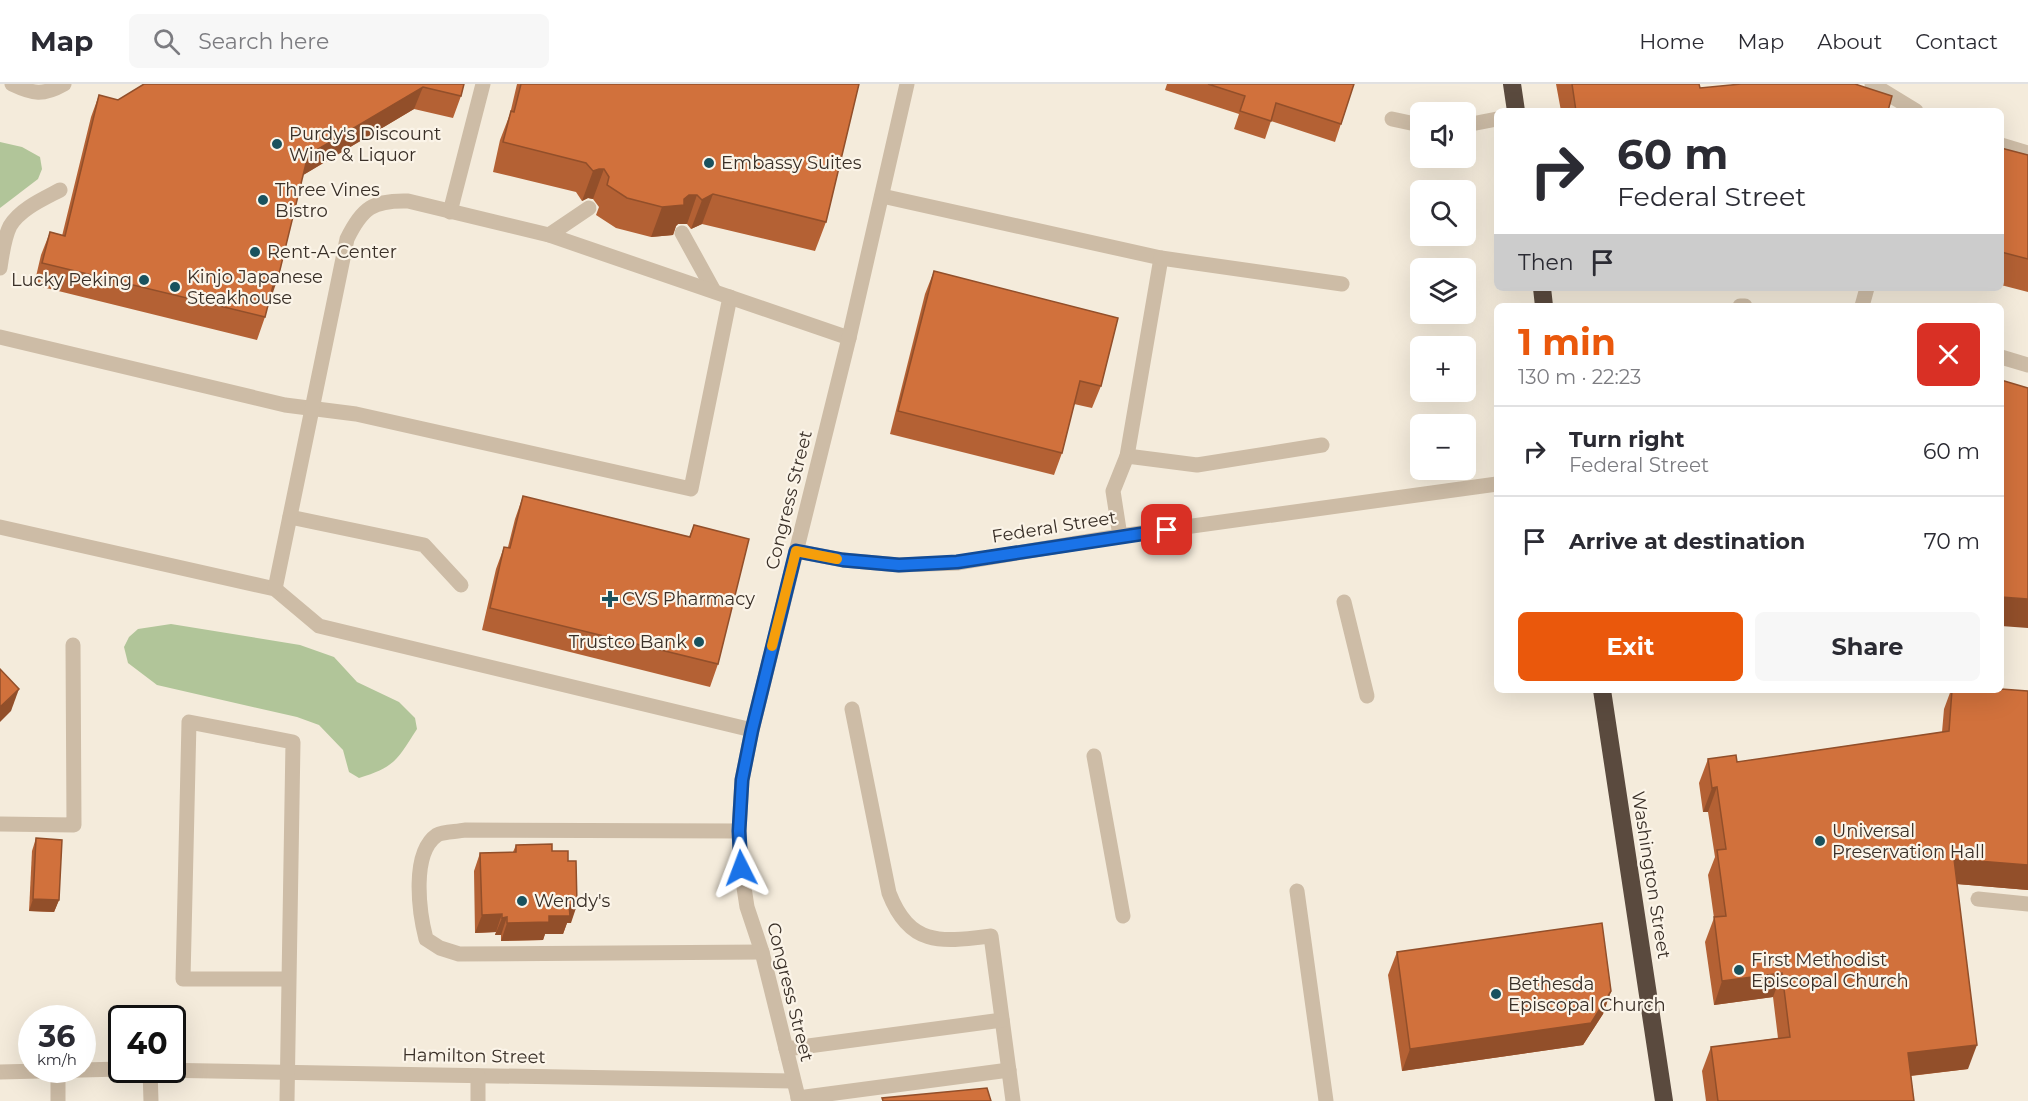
<!DOCTYPE html>
<html lang="en">
<head>
<meta charset="utf-8">
<style>
	:root { --surface:#fff; --page:#f7f7f7; --text:#2b2b33; --muted:#7c7c81; --line:#e1e1e2; --accent:#ea580c }
	body { margin:0; font-family:Montserrat,sans-serif; background:var(--page); color:var(--text); height:100vh; display:flex; flex-direction:column; font-size:22px; white-space:nowrap }
	* { box-sizing:border-box; margin:0 }
	p { font-size:20px; color:var(--muted) }
	.icon { flex:none; width:33px; height:33px; fill:none; stroke:currentColor; stroke-width:2; stroke-linecap:round; stroke-linejoin:round }
	.map { position:relative; flex:1; overflow:hidden }
	.side { position:absolute; left:1494px; top:219px; width:510px; height:390px; display:flex; flex-direction:column; background:var(--surface); border-radius:9px; box-shadow:0 6px 24px #0002 }
	.side>* { flex:none }
	.banner { position:absolute; left:1494px; top:24px; width:510px; height:183px; border-radius:9px; box-shadow:0 6px 24px #0002; background:#fff; color:var(--text); overflow:hidden }
	.fabs { position:absolute; left:1410px; top:18px; display:grid; gap:12px }
	.fabs a { display:grid; place-items:center; width:66px; height:66px; border-radius:9px; background:var(--surface); box-shadow:0 6px 24px #0002; font-size:30px }
	.speed { position:absolute; left:18px; top:921px; display:flex; gap:12px; font-size:30px; font-weight:700; text-align:center }
	.speed>* { display:grid; place-content:center; width:78px; height:78px; border-radius:50%; background:var(--surface); box-shadow:0 6px 24px #0002; line-height:1 }
	.speed small { font-size:15px; font-weight:400 }
	.speed .limit { border:3px solid #111; border-radius:9px; background:#fff; color:#111 }
	.pin { position:absolute; display:grid; place-items:center; width:51px; height:51px; color:#fff; margin:-26px; border-radius:12px; box-shadow:0 3px 9px #0006 }
	.me { position:absolute; width:66px; margin:-33px; rotate:357deg; stroke-linejoin:round; filter:drop-shadow(0 0 4px #0008) }
	.turn { display:flex; align-items:center; gap:21px; height:126px; padding:0 24px; font-size:27px }
	.turn .icon { width:78px; height:78px; stroke-width:2.5 }
	.turn b { display:block; font-size:42px; line-height:51px }
	.then { display:flex; align-items:center; height:57px; padding:0 24px; background:#0003; gap:12px; font-size:22px }
	.round { display:grid; place-items:center; flex:none; width:63px; height:63px; border-radius:9px; background:var(--page) }
	.headline { display:flex; align-items:center; justify-content:space-between; height:102px; padding:0 24px }
	h1 { font-size:36px; font-weight:700; line-height:45px; color:var(--accent) }
	.action { display:flex; gap:12px; margin-top:auto; padding:12px 24px }
	.action a { flex:1; height:69px; border-radius:9px; background:var(--accent); color:#fff; font-size:24px; font-weight:700; line-height:69px; text-align:center }
	.action a+a { background:var(--page); color:var(--text) }
	ul { padding:0; list-style:none }
	li { display:flex; align-items:center; gap:18px; height:90px; padding:0 24px; border-top:2px solid var(--line) }
	li div { flex:1 }
	li b { display:block; font-size:22px }
	li em { font-style:normal }
	header { display:flex; align-items:center; gap:36px; box-sizing:border-box; height:84px; padding:0 30px; background:var(--surface); border-bottom:2px solid var(--line) }
	header strong { font-size:28px }
	nav { display:flex; gap:33px; margin-inline-start:auto; font-size:21px }
	.search { width:420px; height:54px; background:var(--page); display:flex; align-items:center; gap:15px; box-sizing:border-box; padding:0 21px; border-radius:9px; color:var(--muted); font-size:22px }
	.map>svg:first-child { display:block }
	.green { fill:#b1c599 }
	.lines { fill:none; stroke-linecap:round; stroke-linejoin:round }
	.minor { stroke:#cdbca6; stroke-width:15 }
	.highway { stroke:#5a4a3e; stroke-width:18 }
	.wall { fill:#b46134 }
	.shaded-wall { fill:#924f2a }
	.building { fill:#d1713c; stroke:#924f2a; stroke-width:1.5 }
	.route-casing { stroke:#114b97; stroke-width:15 }
	.route { stroke:#1a73e8; stroke-width:10 }
	.slow { stroke:#f59e0b; stroke-width:10 }
	.poi-dot { fill:#19525e; stroke:#fbf4e8; stroke-width:2 }
	.labels { text-anchor:middle; stroke-width:4.5; stroke-linejoin:round; paint-order:stroke }
	.poi-label { font-size:18px; fill:#392f27; stroke:#fbf4e8; text-anchor:start }
	.street-label { font-size:18px; fill:#392f27; stroke:#fbf4e8 }
</style>
</head>
<body>
<header>
<strong>Map</strong>
<div class="search"><svg class="icon" aria-label="search" viewBox="0 0 24 24"><circle cx="10" cy="10" r="6"/><path d="M15 15l6 6"/></svg>Search here</div>
<nav><a>Home</a><a>Map</a><a>About</a><a>Contact</a></nav>
</header>
<div class="map">
<svg width="2028" height="1017" viewBox="0 0 2028 1017">
	<rect width="100%" height="100%" fill="#f4ebdb"/>
	<g class="green">
		<path d="M0,58L22,63L40,73L42,85L38,95L0,124Z"/>
		<path d="M171,540L300,561L334,573L357,598L399,618L415,634L417,645C397,676 395,683 359,694L349,688L343,666L319,641L297,633L157,601L128,579L124,563L129,553L138,545Z"/>
	</g>
	<g class="lines">
		<g class="minor">
			<path d="M12,0C33,10 43,12 64,0"/>
			<path d="M1872,0L1916,27"/>
			<path d="M1392,35L1420,41"/>
			<path d="M1466,41L1497,35"/>
			<path d="M2001,61L2028,69"/>
			<path d="M882,112L1161,174L1127,372L1113,407L1120,452"/>
			<path d="M450,128L483,0"/>
			<path d="M682,149L714,207"/>
			<path d="M549,151L589,124"/>
			<path d="M1161,174L1342,200"/>
			<path d="M0,184C2,170 4,154 10,142C20,125 43,115 60,106"/>
			<path d="M1740,222H1745"/>
			<path d="M1862,222L1867,204"/>
			<path d="M0,253L285,321L356,330L691,405L730,213"/>
			<path d="M2001,273L2028,281"/>
			<path d="M1127,372L1197,381L1322,361"/>
			<path d="M290,433L424,461L461,501"/>
			<path d="M0,443L275,505L319,542L752,646"/>
			<path d="M796,467L843,476L899,481L957,479L1120,452L1497,400"/>
			<path d="M275,505L347,155C362,124 373,116 408,117L549,151L849,254"/>
			<path d="M1344,518L1367,612"/>
			<path d="M852,625L889,809C910,863 941,858 991,852L1013,1017"/>
			<path d="M1094,672L1123,832"/>
			<path d="M0,740L74,741L73,561"/>
			<path d="M739,747L465,746C457,748 444,747 437,751C411,769 419,828 426,855L440,864L459,870L762,868"/>
			<path d="M1297,807L1326,1017"/>
			<path d="M1978,815L2028,820"/>
			<path d="M786,965L1002,936"/>
			<path d="M58,986V1017"/>
			<path d="M150,986L151,1017"/>
			<path d="M154,986L793,997"/>
			<path d="M0,988L122,985"/>
			<path d="M798,1014L1009,986"/>
			<path d="M287,1017L293,658L189,638L183,895H287"/>
			<path d="M478,1017V992"/>
			<path d="M799,1017L762,868L747,823L741,784L739,747L742,696L752,646L849,254L907,0"/>
		</g>
		<g class="highway">
			<path d="M1512,0L1516,27"/>
			<path d="M1542,204L1544,222"/>
			<path d="M1602,606L1664,1017"/>
		</g>
	</g>
	<g class="wall">
		<path d="M464,0L461,12L453,34L414,25L303,91L270,217H269L265,233L257,256L34,201L41,171L50,148L62,152L91,33L99,11L118,16Z"/>
		<path d="M517,0H859L826,138L815,167L702,140L691,145L687,140H678L676,142L673,151L651,153L616,144L596,131L599,123L593,115L588,114L582,117L576,108L493,88L500,56L510,30Z"/>
		<path d="M1167,0H1354L1335,58L1271,37L1265,55L1234,45L1239,30L1165,6Z"/>
		<path d="M1556,0H1699L1700,4L1888,27H1561Z"/>
		<path d="M2001,64L2028,71V208L2001,201Z"/>
		<path d="M934,187L1101,302L1092,324L1074,320L1062,369L1054,391L890,350L925,210Z"/>
		<path d="M523,412L689,453L694,441L718,580L710,603L482,546L496,485L504,463H508L515,435Z"/>
		<path d="M1951,606L2028,607V806L1957,800L1968,985L1911,992L1914,1017H1706L1702,987L1711,963L1778,954L1773,913L1714,921L1705,858L1714,834L1708,791L1715,773L1708,728H1703L1699,699L1708,675L1737,678L1942,648L1944,625Z"/>
		<path d="M36,754L59,816L54,828L29,827L32,767Z"/>
		<path d="M516,761L552,767L571,839H567L563,850H545L543,856L501,857V851H495L496,848L475,849L474,787L480,769L513,768Z"/>
		<path d="M1397,868L1611,907L1603,930L1583,961L1402,987L1388,891Z"/>
	</g>
	<g class="shaded-wall">
		<path d="M423,3L414,25L300,93L308,71Z"/>
		<path d="M599,85H604L593,115L588,114L582,117L593,87Z"/>
		<path d="M713,110L702,140L691,145L702,116Z"/>
		<path d="M689,111H697L687,140H678L676,142L673,151L651,153L662,123L684,115Z"/>
		<path d="M275,194H278L270,217L266,216Z"/>
		<path d="M2001,513L2028,515V544L2001,542Z"/>
		<path d="M19,605L11,627L0,638V623Z"/>
		<path d="M1717,703L1708,728H1703L1712,704Z"/>
		<path d="M1954,775L2028,781V806L1945,799Z"/>
		<path d="M33,815L59,816L54,828L29,827Z"/>
		<path d="M569,821H577L571,839H567L563,850H545L543,856L501,857L507,839L549,832Z"/>
		<path d="M502,830L496,848L475,849L482,831Z"/>
		<path d="M507,833L501,851H495L502,834Z"/>
		<path d="M1782,889L1773,913L1714,921L1722,897Z"/>
		<path d="M1611,907L1603,930L1583,961L1402,987L1410,965Z"/>
		<path d="M1977,961L1968,985L1899,993L1908,969Z"/>
	</g>
	<g class="building">
		<path d="M144,0H464L461,12L423,3L308,71L278,194H275L265,233L42,179L50,148L65,152L99,11L118,16Z"/>
		<path d="M521,0H859L826,138L713,110L702,116L697,111H689L684,115V121L662,123L627,114L607,101L609,93L604,85H599L593,87L586,79L503,58L511,27L514,28Z"/>
		<path d="M1208,0H1354L1341,40L1276,19L1271,37L1240,27L1245,12Z"/>
		<path d="M1572,0H1699L1700,4L1741,0H1855L1892,12L1888,27H1576Z"/>
		<path d="M2001,64L2028,71V175L2001,168Z"/>
		<path d="M934,187L1118,234L1101,302L1080,297L1062,369L898,327Z"/>
		<path d="M2001,296L2028,304V515L2001,513Z"/>
		<path d="M523,412L690,453L694,441L749,455L718,580L490,524L504,463L510,464Z"/>
		<path d="M0,585L19,605L0,623Z"/>
		<path d="M2001,605L2028,607V781L1954,775L1977,961L1908,969L1914,1017H1718L1711,963L1790,953L1782,889L1722,897L1714,833L1726,832L1717,766L1726,765L1717,703L1712,704L1708,675L1736,671L1737,678L1949,647L1952,606H2001Z"/>
		<path d="M36,754L62,756L59,816L33,815Z"/>
		<path d="M552,760V767H568V777H576L577,821H569L570,832H549V838L507,839V833L502,834V830L482,831L480,769L516,768V761Z"/>
		<path d="M1602,839L1611,907L1591,939L1410,965L1397,868Z"/>
		<path d="M987,1004L991,1017H883L882,1014Z"/>
	</g>
	<g class="lines">
		<defs>
			<path id="route" d="M741,784L739,747L742,696L752,646L796,467L843,476L899,481L957,478L1167,446"/>
		</defs>
		<use href="#route" class="route-casing"/>
		<use href="#route" class="route"/>
		<path class="slow" d="M772,562L796,467L837,475"/>
	</g>
	<g class="poi-dot">
		<circle cx="277" cy="60" r="6"/>
		<circle cx="709" cy="79" r="6"/>
		<circle cx="263" cy="116" r="6"/>
		<circle cx="255" cy="168" r="6"/>
		<circle cx="144" cy="196" r="6"/>
		<circle cx="175" cy="203" r="6"/>
		<path d="M607 506h6v6h6v6h-6v6h-6v-6h-6v-6h6z"/>
		<circle cx="699" cy="558" r="6"/>
		<circle cx="1820" cy="757" r="6"/>
		<circle cx="522" cy="817" r="6"/>
		<circle cx="1739" cy="886" r="6"/>
		<circle cx="1496" cy="910" r="6"/>
	</g>
	<g class="labels">
		<g class="poi-label">
			<text x="289" y="56">Purdy's Discount<tspan x="289" dy="21">Wine &amp; Liquor</tspan></text>
			<text x="721" y="85">Embassy Suites</text>
			<text x="275" y="112">Three Vines<tspan x="275" dy="21">Bistro</tspan></text>
			<text x="267" y="174">Rent-A-Center</text>
			<text x="187" y="199">Kinjo Japanese<tspan x="187" dy="21">Steakhouse</tspan></text>
			<text x="132" y="202" text-anchor="end">Lucky Peking</text>
			<text x="622" y="521">CVS Pharmacy</text>
			<text x="687" y="564" text-anchor="end">Trustco Bank</text>
			<text x="1832" y="753">Universal<tspan x="1832" dy="21">Preservation Hall</tspan></text>
			<text x="534" y="823">Wendy's</text>
			<text x="1751" y="882">First Methodist<tspan x="1751" dy="21">Episcopal Church</tspan></text>
			<text x="1508" y="906">Bethesda<tspan x="1508" dy="21">Episcopal Church</tspan></text>
		</g>
		<g class="street-label">
			<text transform="translate(789 416) rotate(-76)" y="6">Congress Street</text>
			<text transform="translate(1054 443) rotate(-9)" y="6">Federal Street</text>
			<text transform="translate(1651 791) rotate(81)" y="6">Washington Street</text>
			<text transform="translate(790 908) rotate(76)" y="6">Congress Street</text>
			<text transform="translate(474 972) rotate(1)" y="6">Hamilton Street</text>
		</g>
	</g>
</svg>
<div class="fabs">
<a><svg class="icon" aria-label="sound" viewBox="0 0 24 24"><path d="M4 9h4l5-4v14l-5-4H4zM17 9q2 3 0 6"/></svg></a>
<a><svg class="icon" aria-label="search" viewBox="0 0 24 24"><circle cx="10" cy="10" r="6"/><path d="M15 15l6 6"/></svg></a>
<a><svg class="icon" aria-label="layers" viewBox="0 0 24 24"><path d="M12 4l9 5-9 5-9-5zM3 14l9 5 9-5"/></svg></a>
<a>+</a>
<a>−</a>
</div>
<div class="speed"><div>36<small>km/h</small></div><div class="limit">40</div></div>
<div class="pin" style="left:1167px;top:446px;background:#d93025"><svg class="icon" aria-label="arrive" viewBox="0 0 24 24"><path d="M6 21V4h12l-3 4 3 4H6"/></svg></div>
<svg class="me" style="left:741px;top:784px" viewBox="-20 -20 40 40"><path d="M0-17L14 15 0 8-14 15z" fill="#1a73e8" stroke="#fff" stroke-width="4"/></svg>
<div class="banner">
<div class="turn"><svg class="icon" aria-label="right" viewBox="0 0 24 24"><path d="M7 20v-9h11M14 6l5 5-5 5"/></svg><div><b>60 m</b>Federal Street</div></div>
<div class="then">Then<svg class="icon" aria-label="arrive" viewBox="0 0 24 24"><path d="M6 21V4h12l-3 4 3 4H6"/></svg></div>
</div>
<section class="side">
<div class="headline"><div><h1>1 min</h1><p>130 m · 22:23</p></div><a class="round" style="background:#d93025;color:#fff"><svg class="icon" aria-label="close" viewBox="0 0 24 24"><path d="M6 6l12 12M18 6L6 18"/></svg></a></div>
<ul>
<li><svg class="icon" aria-label="right" viewBox="0 0 24 24"><path d="M7 20v-9h11M14 6l5 5-5 5"/></svg><div><b>Turn right</b><p>Federal Street</p></div><em>60 m</em></li>
<li><svg class="icon" aria-label="arrive" viewBox="0 0 24 24"><path d="M6 21V4h12l-3 4 3 4H6"/></svg><div><b>Arrive at destination</b></div><em>70 m</em></li>
</ul>
<div class="action"><a>Exit</a><a>Share</a></div>
</section>
</div>
</body>
</html>
